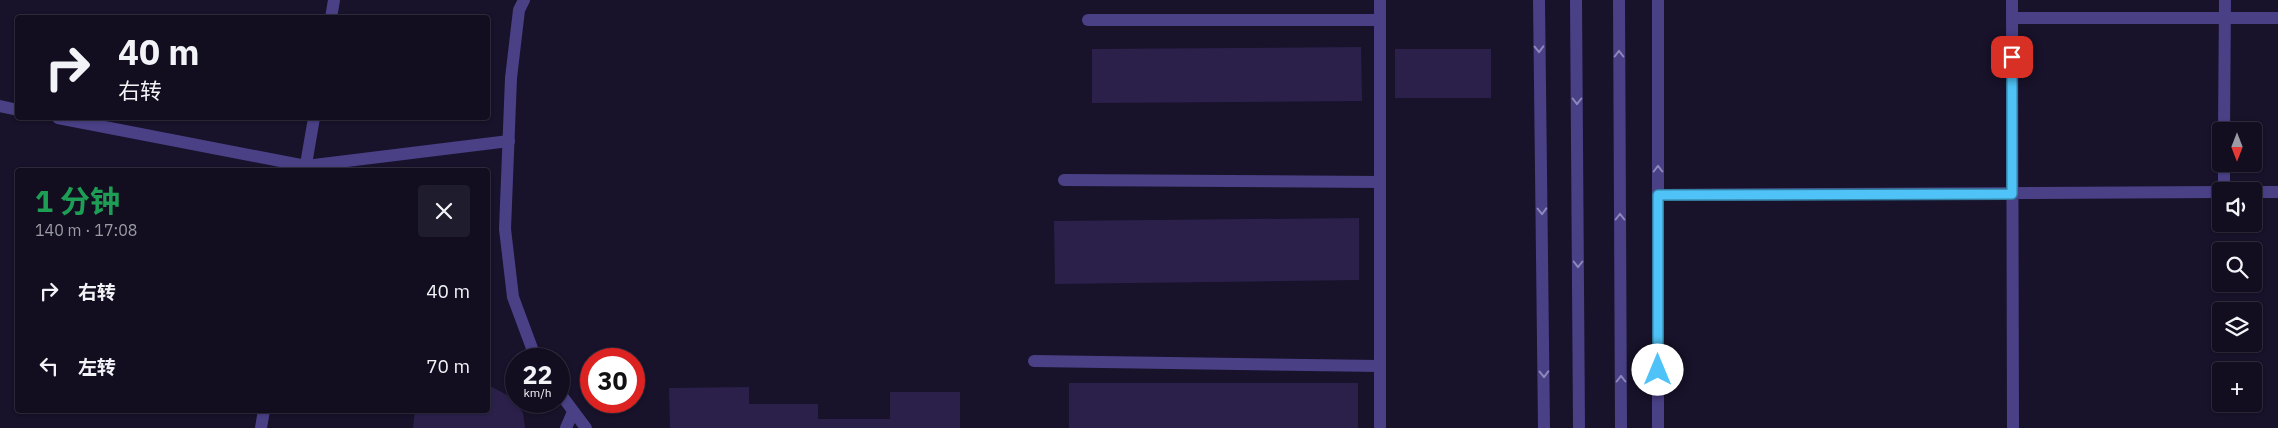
<!DOCTYPE html>
<html lang="zh">
<head>
<meta charset="utf-8">
<style>
	:root { --surface:#120e20; --page:#1f1c2d; --text:#f1f3f6; --muted:#9c9ca5; --line:#312e3e }
	body { margin:0; font-family:"IBM Plex Sans","Noto Sans SC",sans-serif; background:var(--page); color:var(--text); height:100vh; display:flex; flex-direction:column; font-size:19px; white-space:nowrap }
	* { box-sizing:border-box; margin:0 }
	p { font-size:16px; color:var(--muted) }
	.icon { flex:none; width:28px; height:28px; fill:none; stroke:currentColor; stroke-width:2; stroke-linecap:round; stroke-linejoin:round }
	.map { position:relative; flex:1; overflow:hidden }
	.side { position:absolute; left:15px; top:168px; width:475px; height:245px; display:flex; flex-direction:column; background:var(--surface); border-radius:5px; box-shadow:0 1px 4px #0004,0 0 0 1px var(--line) }
	.side>* { flex:none }
	.hud { position:absolute; left:15px; top:15px; width:475px; height:105px; border-radius:5px; box-shadow:0 1px 4px #0004,0 0 0 1px var(--line); background:#120e20; color:var(--text); overflow:hidden }
	.needle { width:32px; rotate:180deg }
	.controls { position:absolute; left:2212px; top:122px; display:grid; gap:10px }
	.controls a { display:grid; place-items:center; width:50px; height:50px; border-radius:5px; background:var(--surface); box-shadow:0 1px 4px #0004,0 0 0 1px var(--line); font-size:25px }
	.speed { position:absolute; left:505px; top:348px; display:flex; gap:10px; font-size:25px; font-weight:700; text-align:center }
	.speed>* { display:grid; place-content:center; width:65px; height:65px; border-radius:50%; background:var(--surface); box-shadow:0 1px 4px #0004,0 0 0 1px var(--line); line-height:1 }
	.speed small { font-size:12px; font-weight:400 }
	.speed .limit { border:8px solid #d22; background:#fff; color:#111 }
	.pin { position:absolute; display:grid; place-items:center; width:42px; height:42px; color:#fff; margin:-21px; border-radius:10px; box-shadow:0 2px 8px #0006 }
	.me { position:absolute; width:55px; margin:-28px; rotate:0deg; stroke-linejoin:round; filter:drop-shadow(0 0 4px #0008) }
	.turn { display:flex; align-items:center; gap:18px; height:105px; padding:0 20px; font-size:22px }
	.turn .icon { width:65px; height:65px; stroke-width:2.5 }
	.turn b { display:block; font-size:35px; line-height:42px }
	.round { display:grid; place-items:center; flex:none; width:52px; height:52px; border-radius:5px; background:var(--page) }
	.summary { display:flex; align-items:center; justify-content:space-between; height:85px; padding:0 20px }
	h1 { font-size:30px; font-weight:700; line-height:38px; color:#1e9e55 }
	ul { padding:0; list-style:none }
	li { display:flex; align-items:center; gap:15px; height:75px; padding:0 20px }
	li div { flex:1 }
	li b { display:block; font-size:19px }
	li em { font-style:normal }
	.map>svg:first-child { display:block }
	.building { fill:#2b204a }
	.lines { fill:none; stroke-linecap:round; stroke-linejoin:round }
	.minor { stroke:#494086; stroke-width:12 }
	.oneway { stroke:#8e87bc }
	.route-casing { stroke:#337fa1; stroke-width:12 }
	.route { stroke:#4fc3f7; stroke-width:9 }
</style>
</head>
<body>
<div class="map">
<svg width="2278" height="428" viewBox="0 0 2278 428">
	<rect width="100%" height="100%" fill="#18122a"/>
	<g class="building">
		<path d="M1361,47L1362,101L1092,103V49Z"/>
		<rect x="1395" y="49" width="96" height="49"/>
		<path d="M1359,218V280L1055,284L1054,221Z"/>
		<rect x="1069" y="383" width="289" height="45"/>
		<path d="M488,385L513,398L523,413L525,428H413L415,410H488Z"/>
		<path d="M749,387V404H818V419H890V392H960V428H670L669,388Z"/>
	</g>
	<g class="lines">
		<g class="minor">
			<path d="M524,0L519,10L511,78L505,229L513,297L536,359"/>
			<path d="M1539,0L1544,428"/>
			<path d="M1576,0L1579,428"/>
			<path d="M1619,0L1621,428"/>
			<path d="M1658,0V428"/>
			<path d="M2012,0L2013,428"/>
			<path d="M331,18L334,0"/>
			<path d="M2012,18H2278"/>
			<path d="M1088,20H1380"/>
			<path d="M0,106L18,110"/>
			<path d="M58,118L306,166L509,141"/>
			<path d="M2224,131L2225,0"/>
			<path d="M305,170L314,118"/>
			<path d="M1064,180L1380,182"/>
			<path d="M2224,191V164"/>
			<path d="M2254,192H2278"/>
			<path d="M1658,195L2221,192"/>
			<path d="M1034,361L1380,366"/>
			<path d="M559,392L586,428"/>
			<path d="M261,428L264,410"/>
			<path d="M566,428L573,412"/>
			<path d="M1380,428V0"/>
		</g>
	</g>
	<defs><path id="oneway-chevron" d="M-2-3.5L2.5 0L-2 3.5" fill="none" stroke-width="1.6" stroke-linecap="round" stroke-linejoin="round" transform="scale(1.25)"/></defs>
	<g class="oneway">
		<use href="#oneway-chevron" transform="translate(1539 49) rotate(89)"/>
		<use href="#oneway-chevron" transform="translate(1619 54) rotate(-90)"/>
		<use href="#oneway-chevron" transform="translate(1577 101) rotate(90)"/>
		<use href="#oneway-chevron" transform="translate(1658 169) rotate(-90)"/>
		<use href="#oneway-chevron" transform="translate(1542 211) rotate(89)"/>
		<use href="#oneway-chevron" transform="translate(1620 217) rotate(-90)"/>
		<use href="#oneway-chevron" transform="translate(1578 264) rotate(90)"/>
		<use href="#oneway-chevron" transform="translate(1544 374) rotate(89)"/>
		<use href="#oneway-chevron" transform="translate(1621 379) rotate(-90)"/>
	</g>
	<g class="lines">
		<defs>
			<path id="route" d="M1658,370V195L2012,194V57"/>
		</defs>
		<use href="#route" class="route-casing"/>
		<use href="#route" class="route"/>
	</g>
</svg>
<div class="controls">
<a><svg class="needle" viewBox="-14 -14 28 28"><path d="M0-13l5 13h-10z" fill="#e53935"/><path d="M0 13l5-13h-10z" fill="#9c9ca5"/></svg></a>
<a><svg class="icon" aria-label="sound" viewBox="0 0 24 24"><path d="M4 9h4l5-4v14l-5-4H4zM17 9q2 3 0 6"/></svg></a>
<a><svg class="icon" aria-label="search" viewBox="0 0 24 24"><circle cx="10" cy="10" r="6"/><path d="M15 15l6 6"/></svg></a>
<a><svg class="icon" aria-label="layers" viewBox="0 0 24 24"><path d="M12 4l9 5-9 5-9-5zM3 14l9 5 9-5"/></svg></a>
<a>+</a>
</div>
<div class="speed"><div>22<small>km/h</small></div><div class="limit">30</div></div>
<div class="pin" style="left:2012px;top:57px;background:#d93025"><svg class="icon" aria-label="arrive" viewBox="0 0 24 24"><path d="M6 21V4h12l-3 4 3 4H6"/></svg></div>
<svg class="me" style="left:1658px;top:370px" viewBox="-20 -20 40 40"><circle r="19" fill="#fff"/><path d="M0-13L10 11 0 6-10 11z" fill="#4fc3f7"/></svg>
<div class="hud">
<div class="turn"><svg class="icon" aria-label="right" viewBox="0 0 24 24"><path d="M7 20v-9h11M14 6l5 5-5 5"/></svg><div><b>40 m</b>右转</div></div>
</div>
<section class="side">
<div class="summary"><div><h1>1 分钟</h1><p>140 m · 17:08</p></div><a class="round"><svg class="icon" aria-label="close" viewBox="0 0 24 24"><path d="M6 6l12 12M18 6L6 18"/></svg></a></div>
<ul>
<li><svg class="icon" aria-label="right" viewBox="0 0 24 24"><path d="M7 20v-9h11M14 6l5 5-5 5"/></svg><div><b>右转</b></div><em>40 m</em></li>
<li><svg class="icon" aria-label="left" viewBox="0 0 24 24"><path d="M17 20v-9H6M10 6l-5 5 5 5"/></svg><div><b>左转</b></div><em>70 m</em></li>
</ul>
</section>
</div>
</body>
</html>
